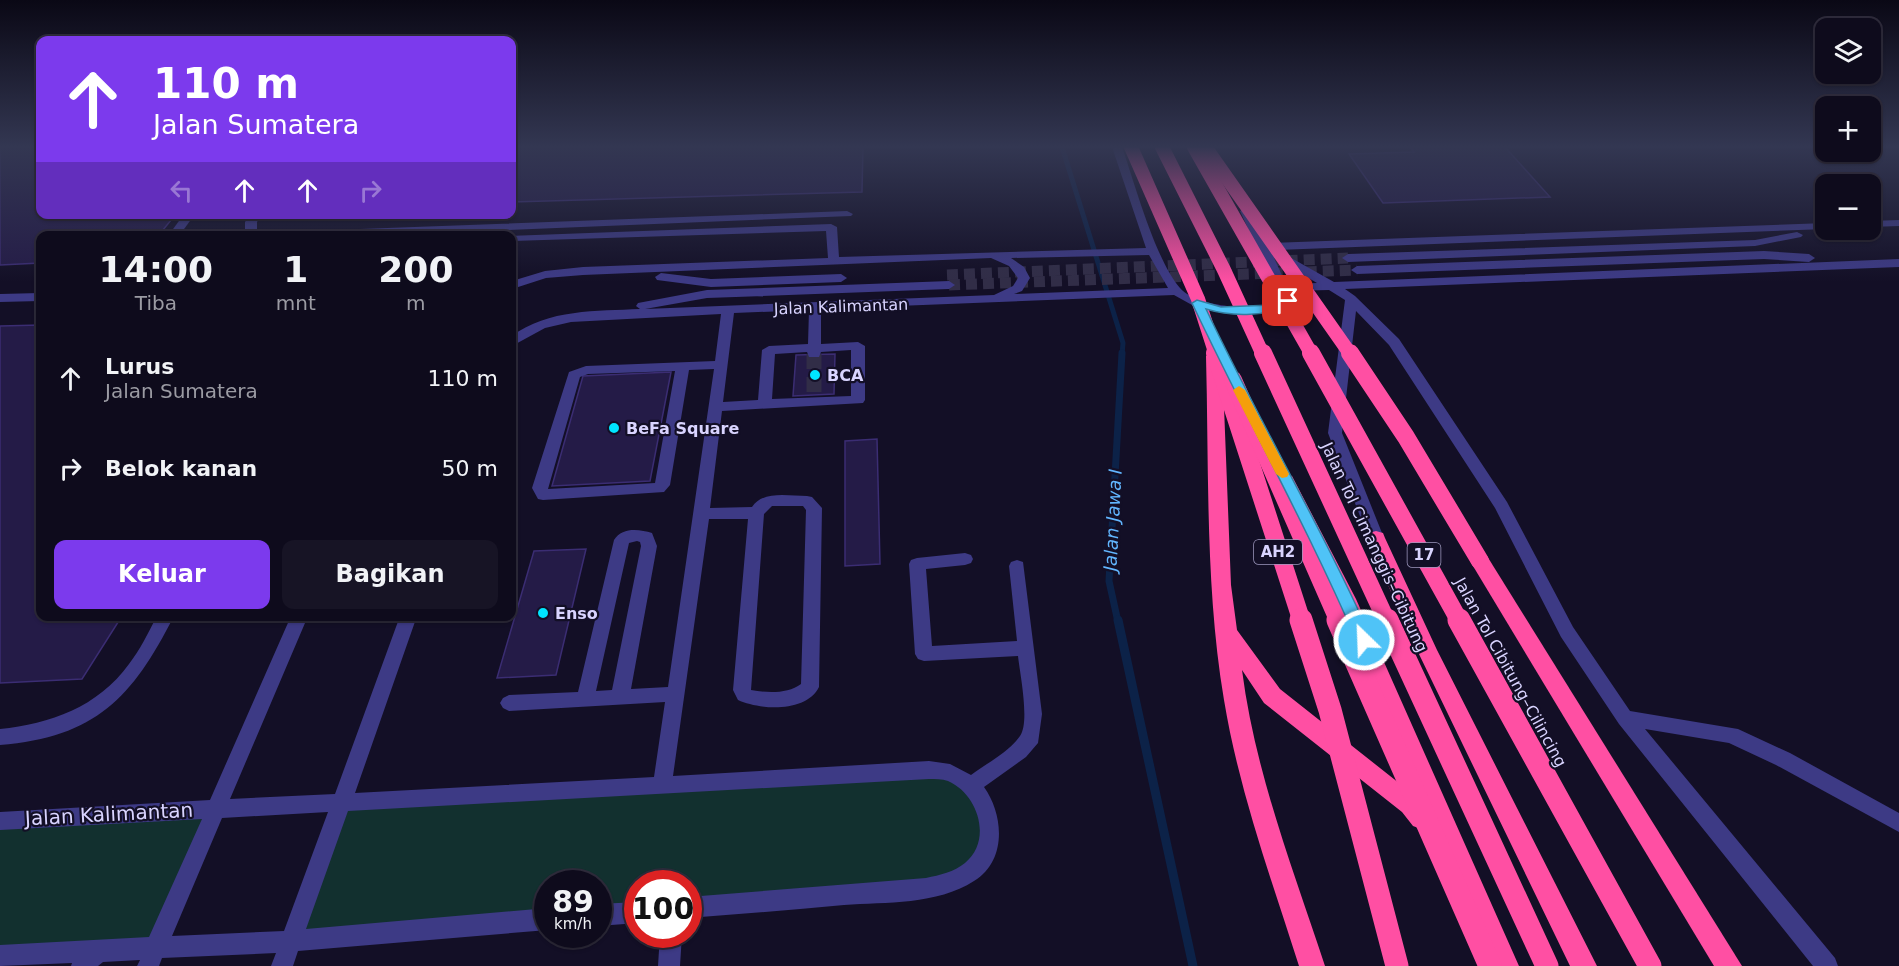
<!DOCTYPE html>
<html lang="id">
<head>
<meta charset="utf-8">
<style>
	:root { --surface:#0e0b1c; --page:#171425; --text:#f1f3f6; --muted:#9b9ba3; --line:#2e2b3b; --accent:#7c3aed }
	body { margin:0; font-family:"DejaVu Sans",sans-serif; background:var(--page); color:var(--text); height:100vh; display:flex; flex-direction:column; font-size:22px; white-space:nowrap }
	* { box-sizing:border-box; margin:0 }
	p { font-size:20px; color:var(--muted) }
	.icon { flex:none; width:33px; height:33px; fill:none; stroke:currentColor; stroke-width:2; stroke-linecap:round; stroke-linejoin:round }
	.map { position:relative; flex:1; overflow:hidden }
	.panel { position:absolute; left:36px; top:231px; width:480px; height:390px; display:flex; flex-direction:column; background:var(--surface); border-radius:12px; box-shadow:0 2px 4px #0004,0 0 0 2px var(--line) }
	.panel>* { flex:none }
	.banner { position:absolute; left:36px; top:36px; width:480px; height:183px; border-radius:12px; box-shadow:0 2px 4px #0004,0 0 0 2px var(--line); background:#7c3aed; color:#fff; overflow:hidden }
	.buttons { position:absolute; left:1815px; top:18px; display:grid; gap:12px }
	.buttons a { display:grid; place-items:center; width:66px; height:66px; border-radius:12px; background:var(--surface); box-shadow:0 2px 4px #0004,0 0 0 2px var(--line); font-size:30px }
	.speed { position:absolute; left:534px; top:870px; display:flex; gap:12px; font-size:30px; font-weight:700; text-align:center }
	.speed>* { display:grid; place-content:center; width:78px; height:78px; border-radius:50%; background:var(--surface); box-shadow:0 2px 4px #0004,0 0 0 2px var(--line); line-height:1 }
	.speed small { font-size:15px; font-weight:400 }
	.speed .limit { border:9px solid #d22; background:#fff; color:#111 }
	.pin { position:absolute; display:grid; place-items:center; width:51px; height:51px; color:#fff; margin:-26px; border-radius:12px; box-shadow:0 3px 9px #0006 }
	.me { position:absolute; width:66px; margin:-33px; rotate:336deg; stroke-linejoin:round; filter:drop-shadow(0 0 4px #0008) }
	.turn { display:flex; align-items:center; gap:21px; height:126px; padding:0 18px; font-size:27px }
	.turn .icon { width:78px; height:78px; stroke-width:2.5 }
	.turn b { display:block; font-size:42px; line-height:51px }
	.lanes { display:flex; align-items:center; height:57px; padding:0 18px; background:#0003; justify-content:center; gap:30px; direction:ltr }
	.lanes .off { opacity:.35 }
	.eta { display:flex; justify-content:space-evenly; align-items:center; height:102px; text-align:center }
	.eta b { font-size:36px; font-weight:600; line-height:42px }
	.button { display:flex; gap:12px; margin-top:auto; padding:12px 18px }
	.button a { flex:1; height:69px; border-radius:12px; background:var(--accent); color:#fff; font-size:24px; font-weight:600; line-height:69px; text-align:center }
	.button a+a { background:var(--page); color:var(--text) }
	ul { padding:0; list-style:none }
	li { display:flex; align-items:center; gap:18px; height:90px; padding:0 18px }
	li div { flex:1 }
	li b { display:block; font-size:22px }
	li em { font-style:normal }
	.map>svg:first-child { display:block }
	.green { fill:#12302f }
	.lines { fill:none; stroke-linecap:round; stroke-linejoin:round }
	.stream-far2 { stroke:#0c2248; stroke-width:5 }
	.stream-far1 { stroke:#0c2248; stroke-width:7 }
	.stream { stroke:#0c2248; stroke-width:9 }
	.building { fill:#241b47; stroke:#3b2d73; stroke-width:1.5 }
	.minor-tunnel-far1 { stroke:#312d47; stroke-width:11; stroke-dasharray:11 6; stroke-linecap:butt }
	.minor-tunnel { stroke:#312d47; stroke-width:15; stroke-dasharray:15 8; stroke-linecap:butt }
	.minor { fill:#3d3a85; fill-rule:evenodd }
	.highway { fill:#ff4fa3; fill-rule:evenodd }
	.highway-bridge-far2 { stroke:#ff4fa3; stroke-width:14 }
	.highway-bridge-far1 { stroke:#ff4fa3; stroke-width:18 }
	.highway-bridge { stroke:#ff4fa3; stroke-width:23 }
	.route { fill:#4fc3f7; stroke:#337fa1; stroke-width:1.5 }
	.slow { fill:#f59e0b }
	.poi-dot { fill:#00e5ff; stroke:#130f26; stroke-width:2 }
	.labels { text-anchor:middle; stroke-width:4.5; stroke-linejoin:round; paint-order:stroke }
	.shield { fill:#130f26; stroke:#9e99be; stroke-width:1.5 }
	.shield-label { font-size:15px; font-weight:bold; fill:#d9d4ff }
	.street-label { font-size:16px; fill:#d9d4ff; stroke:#130f26 }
	.poi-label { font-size:16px; font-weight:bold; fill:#d9d4ff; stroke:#130f26; text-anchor:start }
	.water-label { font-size:18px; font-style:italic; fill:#62b6ff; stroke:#130f26 }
	.near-street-label { font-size:20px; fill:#d9d4ff; stroke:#130f26 }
</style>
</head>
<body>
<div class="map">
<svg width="1899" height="966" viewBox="0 0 1899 966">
	<rect width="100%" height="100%" fill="#130f26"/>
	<g class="green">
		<path d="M929,770L971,786L989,846L953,882L689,908L688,884H638L637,912L599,915L598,884H548L547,919L292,941L342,801Z"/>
		<path d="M218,808L156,947L0,956V821Z"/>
	</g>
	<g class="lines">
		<path class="stream-far2" d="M1062,147L1123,343L1122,355"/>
		<path class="stream-far1" d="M1118,622L1109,581L1122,353"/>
		<path class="stream" d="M1118,620L1193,966"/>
	</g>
	<g class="building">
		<path d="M0,147H40V214H176L158,236H40V263L0,265Z"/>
		<path d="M512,147H863L862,192L512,202Z"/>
		<path d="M1410,147H1505L1550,197L1383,203L1349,154L1414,152Z"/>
		<path d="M40,325V616H122L82,679L0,683V326Z"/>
		<path d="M835,354L834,394L793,396L796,355Z"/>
		<path d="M671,372L650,481L552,486L583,376Z"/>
		<path d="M877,439L880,564L845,566V441Z"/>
		<path d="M586,549L556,675L497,678L534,551Z"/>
	</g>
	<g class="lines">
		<g class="minor-tunnel-far1">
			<path d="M947,275L1348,258"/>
			<path d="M949,285L1357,270"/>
		</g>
		<path class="minor-tunnel" d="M814,354V395"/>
		<g class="minor">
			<path d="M1112,147H1122C1135,184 1155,259 1180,288C1191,300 1212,304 1227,306C1245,308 1264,307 1281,300L1240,211L1246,208L1252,211L1267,243L1826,223V229L1277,250L1334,282L1899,259V267L1345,289L1355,296L1399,339L1507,502L1573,627L1630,711L1738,729L1790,753L1899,813V832L1776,765L1729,743L1645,729L1835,958L1838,966H1813L1619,724L1561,637L1495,508L1389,345L1356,311L1342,433L1384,538L1382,542H1370L1328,433L1345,300L1329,290L1290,291L1294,301L1292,304C1264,317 1236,316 1207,310L1208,313L1202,317L1198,316L1192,305L1174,295L821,309V344L858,342L865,346V400L863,403L722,411L710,508L752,507C763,490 789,496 807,496L812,497L822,508L819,687C806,713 760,710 738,700L733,690L748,519H709L673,776L929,761L950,764L971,775C987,763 1009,752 1020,736C1030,722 1020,674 1018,656L924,661L918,659L915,654L909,564L911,560L917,558L965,553L971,555L973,559L971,563L965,565L926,569L932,646L1017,641L1009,566L1011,562L1017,560L1023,562L1042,714L1038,743L1026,757L984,787C1004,815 1007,861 974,881C937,905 886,902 844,905C792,910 740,914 688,918V897L926,878C940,875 954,872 965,863C993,840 978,794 948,781C942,779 935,779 929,779L348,811L306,929L548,908V930L298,951L293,966H271L276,953L162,958L159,966H137L140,960L103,962L98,966H71L72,963L0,966V945L149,937L202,819L0,830V812L210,800L291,616H308L230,799L335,794L400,616H417L355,793L654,777L665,702L509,711L503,708L500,703L503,698L509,695L578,692L614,540C622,527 639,529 652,533L657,546L631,689L668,687L714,369L689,370L670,485L664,492L543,500L538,499L532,488L569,372L586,366L715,361L721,314L571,322L545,328L512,346V336C548,309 597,311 640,309L636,306L638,303L707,290L949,281L955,285L949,289L707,298L645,309L994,295L1013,286L1018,278L1009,266L991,258L583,275L546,278L512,289V281L545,271L583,267L828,258L826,231L512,241V236H508L831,224L837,227L839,257L1146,248ZM1149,255L1168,288L1014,294L1022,291L1030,278L1024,267L1011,258ZM1274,258L1317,283L1286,284ZM809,310L808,344L769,346L762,350L758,400L723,402L734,313ZM851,350V396L772,399L775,354L807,352L809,357H819L821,352ZM675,371L655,483L548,489L580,377L588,374ZM772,506H803L806,510L801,684C788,694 767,693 751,690L764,514ZM637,541L640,542L641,546L612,690L596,691L629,543ZM328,812L284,931L172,936L222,818Z"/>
			<path d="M847,211L853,214L851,216L357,236H252L245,232V222L251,214H262L257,222V229L278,232Z"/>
			<path d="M184,214H195L179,236H168Z"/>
			<path d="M1899,220V226L1870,227V221Z"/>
			<path d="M1797,232L1803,235L1801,237L1755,246L1348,262L1342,258L1348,254L1755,240Z"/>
			<path d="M1764,251L1809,254L1815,258L1809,262L1764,259L1357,274L1351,270L1357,266Z"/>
			<path d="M661,273L711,279L841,274L847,278L841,282L711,287L657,280L655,277Z"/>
			<path d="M40,293V301L0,302V294Z"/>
			<path d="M157,616H174C132,698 96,737 0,745V729C50,724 98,707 129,664C140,650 148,633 157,616Z"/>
			<path d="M638,902V923L598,926V904Z"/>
			<path d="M660,934H682L680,966H658Z"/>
		</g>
		<g class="highway">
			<path d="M1214,351L1222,356L1231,585L1237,630L1280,689L1423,802L1336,599L1277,480L1280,476L1286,474L1292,476L1356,599L1519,966H1493L1431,822L1429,826L1421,829L1413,826L1402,812L1264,703L1242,670C1255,772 1293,869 1325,966H1299C1271,878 1239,791 1224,700C1205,587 1209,470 1206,356Z"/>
			<path d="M1376,531L1383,533L1385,538L1437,650L1597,966H1570L1417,650L1367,538L1369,533Z"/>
			<path d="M1480,554L1487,556L1742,966H1714L1473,566L1470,561L1473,556Z"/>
		</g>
		<g class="highway-bridge-far2">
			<path d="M1131,147L1198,299L1216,355"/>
			<path d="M1162,147L1224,270L1263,355"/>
			<path d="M1194,147L1312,355"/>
			<path d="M1208,151L1351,355"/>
		</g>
		<g class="highway-bridge-far1">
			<path d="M1215,353L1302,622"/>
			<path d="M1263,353L1387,622"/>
			<path d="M1311,353L1460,622"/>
			<path d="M1350,353L1406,437L1480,561"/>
			<path d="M1233,380L1339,622"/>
		</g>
		<g class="highway-bridge">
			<path d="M1301,620L1330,710L1397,966"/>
			<path d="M1338,620L1490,966"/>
			<path d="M1387,620L1547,966"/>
			<path d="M1459,620L1650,966"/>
		</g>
	</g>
	<linearGradient id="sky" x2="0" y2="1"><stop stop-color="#0a0815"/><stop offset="0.52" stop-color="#333752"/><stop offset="1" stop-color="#333752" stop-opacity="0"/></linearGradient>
	<rect width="1899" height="282" fill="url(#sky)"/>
	<path class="route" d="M1288,297L1294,301L1292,303C1269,317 1232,317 1206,309C1259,421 1322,528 1372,640L1370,645L1364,647L1359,645L1356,640C1307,526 1245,416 1192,303L1197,300L1221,307L1273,305Z"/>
	<path class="slow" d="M1239,386L1245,390L1289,474L1287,477L1282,478L1276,474L1233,390Z"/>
	<g class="poi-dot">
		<circle cx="815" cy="375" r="6"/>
		<circle cx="614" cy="428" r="6"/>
		<circle cx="543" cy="613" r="6"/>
	</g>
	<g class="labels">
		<g class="shield">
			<rect x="1254" y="540" width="48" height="24" rx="4.5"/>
			<rect x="1407.5" y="543" width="33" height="24" rx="4.5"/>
		</g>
		<g class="shield-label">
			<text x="1278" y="557">AH2</text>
			<text x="1424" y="560">17</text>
		</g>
		<g class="street-label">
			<text transform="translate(841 306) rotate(-2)" y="6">Jalan Kalimantan</text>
			<text transform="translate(1375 547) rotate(65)" y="6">Jalan Tol Cimanggis–Cibitung</text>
			<text transform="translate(1511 672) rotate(61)" y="6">Jalan Tol Cibitung–Cilincing</text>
		</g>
		<g class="poi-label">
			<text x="827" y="381">BCA</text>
			<text x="626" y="434">BeFa Square</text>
			<text x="555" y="619">Enso</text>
		</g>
		<g class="water-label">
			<text transform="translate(1113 520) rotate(-87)" y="6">Jalan Jawa I</text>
		</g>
		<g class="near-street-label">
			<text transform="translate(109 814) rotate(-3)" y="7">Jalan Kalimantan</text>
		</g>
	</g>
</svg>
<div class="buttons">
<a><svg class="icon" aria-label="layers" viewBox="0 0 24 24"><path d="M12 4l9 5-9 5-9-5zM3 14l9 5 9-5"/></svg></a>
<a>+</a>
<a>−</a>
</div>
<div class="speed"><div>89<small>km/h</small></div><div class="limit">100</div></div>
<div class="pin" style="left:1288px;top:301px;background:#d93025"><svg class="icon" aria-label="arrive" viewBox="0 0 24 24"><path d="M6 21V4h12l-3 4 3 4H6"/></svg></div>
<svg class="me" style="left:1364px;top:640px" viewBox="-20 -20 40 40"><circle r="17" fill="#4fc3f7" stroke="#fff" stroke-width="3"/><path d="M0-11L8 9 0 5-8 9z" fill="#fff"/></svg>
<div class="banner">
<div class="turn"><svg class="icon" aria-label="ahead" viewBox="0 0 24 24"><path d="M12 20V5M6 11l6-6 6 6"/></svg><div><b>110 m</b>Jalan Sumatera</div></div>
<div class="lanes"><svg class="icon off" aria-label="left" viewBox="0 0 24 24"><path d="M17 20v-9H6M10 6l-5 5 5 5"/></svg><svg class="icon" aria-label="ahead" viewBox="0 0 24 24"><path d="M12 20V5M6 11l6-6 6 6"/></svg><svg class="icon" aria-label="ahead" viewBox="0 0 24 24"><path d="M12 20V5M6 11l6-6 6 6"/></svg><svg class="icon off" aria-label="right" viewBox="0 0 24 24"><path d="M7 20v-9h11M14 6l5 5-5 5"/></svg></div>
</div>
<section class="panel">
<div class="eta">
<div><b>14:00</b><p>Tiba</p></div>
<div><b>1</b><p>mnt</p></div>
<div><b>200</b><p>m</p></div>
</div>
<ul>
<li><svg class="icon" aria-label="ahead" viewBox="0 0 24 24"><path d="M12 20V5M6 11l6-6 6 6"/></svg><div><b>Lurus</b><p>Jalan Sumatera</p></div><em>110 m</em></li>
<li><svg class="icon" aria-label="right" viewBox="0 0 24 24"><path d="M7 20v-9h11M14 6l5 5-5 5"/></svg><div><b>Belok kanan</b></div><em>50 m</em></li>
</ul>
<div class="button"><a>Keluar</a><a>Bagikan</a></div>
</section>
</div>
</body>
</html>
